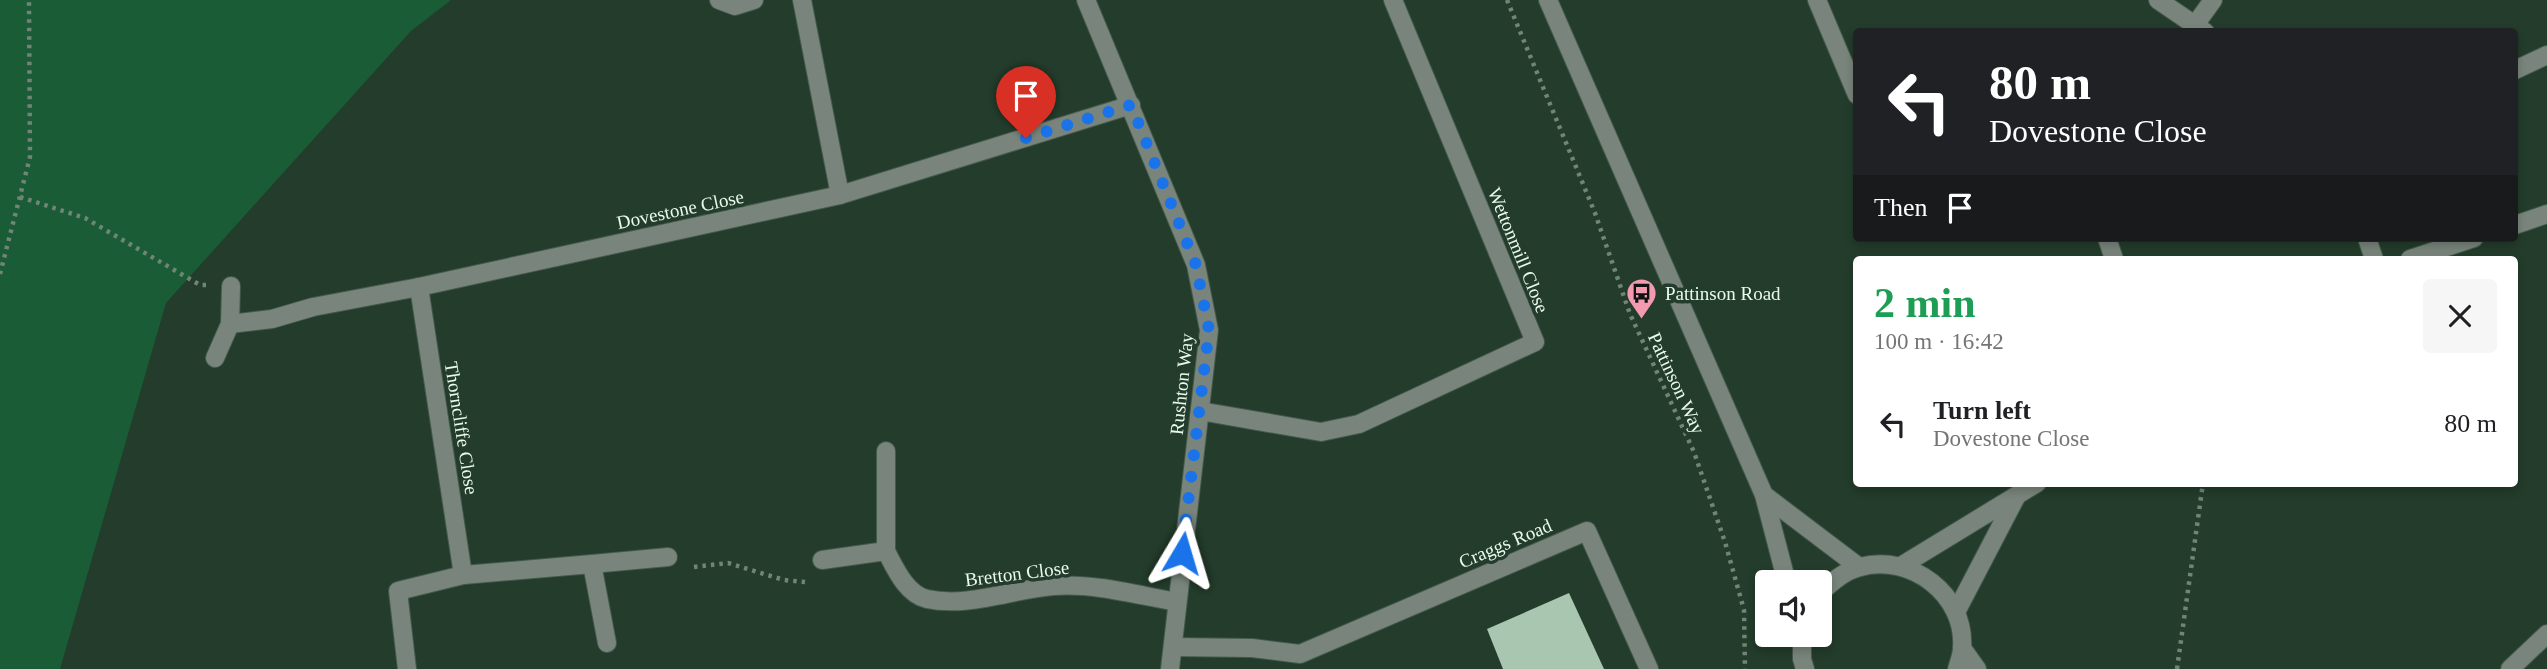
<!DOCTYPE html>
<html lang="en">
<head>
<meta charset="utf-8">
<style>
	:root { --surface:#fff; --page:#f6f6f6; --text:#202124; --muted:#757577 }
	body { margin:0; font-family:"Times New Roman",serif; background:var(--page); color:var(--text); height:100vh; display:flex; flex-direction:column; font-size:26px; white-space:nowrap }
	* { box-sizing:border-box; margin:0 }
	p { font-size:23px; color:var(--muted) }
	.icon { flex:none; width:38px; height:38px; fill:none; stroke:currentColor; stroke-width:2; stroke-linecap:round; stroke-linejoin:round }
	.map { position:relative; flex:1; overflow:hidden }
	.panel { position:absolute; left:1853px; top:256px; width:665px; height:231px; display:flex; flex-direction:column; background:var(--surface); border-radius:7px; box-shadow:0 4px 10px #0003 }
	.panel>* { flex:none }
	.guide { position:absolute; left:1853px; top:28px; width:665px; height:214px; border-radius:7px; box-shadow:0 4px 10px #0003; background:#202124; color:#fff; overflow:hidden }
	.buttons { position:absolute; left:1755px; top:570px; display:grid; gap:14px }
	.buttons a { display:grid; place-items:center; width:77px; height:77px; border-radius:7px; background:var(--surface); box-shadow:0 4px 10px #0003; font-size:35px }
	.pin { position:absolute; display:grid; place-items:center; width:60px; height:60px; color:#fff; margin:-72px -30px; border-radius:50% 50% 50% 0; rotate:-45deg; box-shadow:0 0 7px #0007 }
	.pin .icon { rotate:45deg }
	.me { position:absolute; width:77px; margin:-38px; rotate:7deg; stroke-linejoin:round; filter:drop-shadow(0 0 5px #0008) }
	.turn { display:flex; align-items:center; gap:24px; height:147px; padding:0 21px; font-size:32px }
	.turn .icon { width:91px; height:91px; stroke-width:2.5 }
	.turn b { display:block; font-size:49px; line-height:60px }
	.then { display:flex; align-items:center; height:66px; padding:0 21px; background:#0003; gap:14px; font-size:26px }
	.round { display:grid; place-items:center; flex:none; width:74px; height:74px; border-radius:7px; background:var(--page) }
	.overview { display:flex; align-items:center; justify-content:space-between; height:119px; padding:0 21px }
	h1 { font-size:42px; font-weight:700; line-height:52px; color:#1e9e55 }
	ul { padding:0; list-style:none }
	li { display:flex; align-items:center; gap:21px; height:98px; padding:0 21px }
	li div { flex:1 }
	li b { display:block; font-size:26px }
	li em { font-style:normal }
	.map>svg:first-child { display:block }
	.green { fill:#195c35 }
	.building { fill:#a9c6b1 }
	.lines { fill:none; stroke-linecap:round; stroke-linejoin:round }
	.minor-casing { stroke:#435a4a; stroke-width:20 }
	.path { stroke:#708576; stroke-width:4.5; stroke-dasharray:3.5 5; stroke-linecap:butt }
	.minor { stroke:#79857c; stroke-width:18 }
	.route { stroke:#1a73e8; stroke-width:12; stroke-dasharray:0 21.6 }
	.labels { text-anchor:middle; stroke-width:7; stroke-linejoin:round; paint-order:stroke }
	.street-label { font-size:19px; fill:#eaf9ee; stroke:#233c2b }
	.poi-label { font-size:19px; fill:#eaf9ee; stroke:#233c2b; text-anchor:start }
</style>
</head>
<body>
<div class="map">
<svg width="2547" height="669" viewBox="0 0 2547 669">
	<rect width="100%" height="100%" fill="#233c2b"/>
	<path class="green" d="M0,0H451L411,31L166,303L60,669H0Z"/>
	<path class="building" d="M1569,593L1604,669H1503L1487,629Z"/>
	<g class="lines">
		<defs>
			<g id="minor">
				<path d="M719,0L735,6L754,0"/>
				<path d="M802,0L840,195"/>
				<path d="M1086,0L1196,265L1209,330L1170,669"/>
				<path d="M1548,0L1764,495L1787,583"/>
				<path d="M1817,0L1857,95"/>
				<path d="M2158,0L2205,32"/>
				<path d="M2195,25L2213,0"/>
				<path d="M2515,70L2547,55"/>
				<path d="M2515,225L2547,214"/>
				<path d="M2107,238L2114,259"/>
				<path d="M2367,238L2374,259"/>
				<path d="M2410,259L2474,238"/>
				<path d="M230,324L272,319L313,307L419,287L840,195L1131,105"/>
				<path d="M215,358L230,324L231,286"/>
				<path d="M1200,411L1321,432L1359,424L1535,342L1393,0"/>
				<path d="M886,451V551"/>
				<path d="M1764,495L1859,567"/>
				<path d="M822,560L886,551C895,568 906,594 927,599C968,608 1013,589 1054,586C1094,583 1137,595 1177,602"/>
				<path d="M592,564L668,557"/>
				<path d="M1901,566L2037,483"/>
				<path d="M463,575L592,564L607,643"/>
				<path d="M1820,593C1832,582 1844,571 1860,567C1911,553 1966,595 1962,648C1962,655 1959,662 1957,669"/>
				<path d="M1956,612L2016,497"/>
				<path d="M1802,635V659L1805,669"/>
				<path d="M1173,647L1252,648L1300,654L1587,531L1649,669"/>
				<path d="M1962,648L1977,669"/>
				<path d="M407,669L398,591L463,575L419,287"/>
				<path d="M2510,669L2547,634"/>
			</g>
		</defs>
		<use href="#minor" class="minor-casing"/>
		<g class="path">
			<path d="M1507,0L1595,213L1630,314L1694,452L1725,542L1744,610L1745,669"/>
			<path d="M20,197L85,218L200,285H206"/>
			<path d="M0,274L30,157L29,0"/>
			<path d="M694,567L728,563L784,580L805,582"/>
			<path d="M2177,669L2203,483"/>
		</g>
		<use href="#minor" class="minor"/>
	</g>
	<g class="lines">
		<path class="route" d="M1026,138L1131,105L1196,265L1209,330L1182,553"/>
	</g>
	<defs>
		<symbol id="bus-pin" viewBox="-11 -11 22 30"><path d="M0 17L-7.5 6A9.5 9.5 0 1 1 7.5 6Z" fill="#f29ab0" stroke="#233c2b"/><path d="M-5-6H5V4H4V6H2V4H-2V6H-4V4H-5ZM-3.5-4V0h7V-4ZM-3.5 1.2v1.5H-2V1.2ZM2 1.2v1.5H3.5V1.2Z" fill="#111"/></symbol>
	</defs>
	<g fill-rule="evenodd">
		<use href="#bus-pin" x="1624" y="276" width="35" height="47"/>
	</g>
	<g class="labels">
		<g class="street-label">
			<text transform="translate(680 209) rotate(-12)" y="7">Dovestone Close</text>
			<text transform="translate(1519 250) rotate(68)" y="7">Wettonmill Close</text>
			<text transform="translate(1677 383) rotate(65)" y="7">Pattinson Way</text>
			<text transform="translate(1181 384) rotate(-84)" y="7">Rushton Way</text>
			<text transform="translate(462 428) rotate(81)" y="7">Thorncliffe Close</text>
			<text transform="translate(1505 543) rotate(-23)" y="7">Craggs Road</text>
			<text transform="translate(1017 573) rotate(-7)" y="7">Bretton Close</text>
		</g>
		<g class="poi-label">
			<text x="1665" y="300">Pattinson Road</text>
		</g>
	</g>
</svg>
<div class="buttons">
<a><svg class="icon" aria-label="sound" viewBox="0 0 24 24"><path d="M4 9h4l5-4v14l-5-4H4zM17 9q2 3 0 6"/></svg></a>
</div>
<div class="pin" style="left:1026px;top:138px;background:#d93025"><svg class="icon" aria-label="arrive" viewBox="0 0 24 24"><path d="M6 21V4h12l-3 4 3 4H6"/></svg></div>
<svg class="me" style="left:1182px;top:553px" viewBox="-20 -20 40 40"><path d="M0-17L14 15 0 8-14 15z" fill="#1a73e8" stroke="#fff" stroke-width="4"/></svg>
<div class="guide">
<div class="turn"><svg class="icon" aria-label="left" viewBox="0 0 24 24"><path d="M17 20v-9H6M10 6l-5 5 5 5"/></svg><div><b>80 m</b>Dovestone Close</div></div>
<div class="then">Then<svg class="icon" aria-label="arrive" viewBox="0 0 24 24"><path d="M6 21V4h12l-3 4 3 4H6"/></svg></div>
</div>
<section class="panel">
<div class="overview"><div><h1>2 min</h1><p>100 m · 16:42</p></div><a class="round"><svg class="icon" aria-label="close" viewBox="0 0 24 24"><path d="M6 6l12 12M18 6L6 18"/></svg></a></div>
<ul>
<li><svg class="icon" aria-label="left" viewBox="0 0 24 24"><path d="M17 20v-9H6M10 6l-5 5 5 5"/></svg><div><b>Turn left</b><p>Dovestone Close</p></div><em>80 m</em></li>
</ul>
</section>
</div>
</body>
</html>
